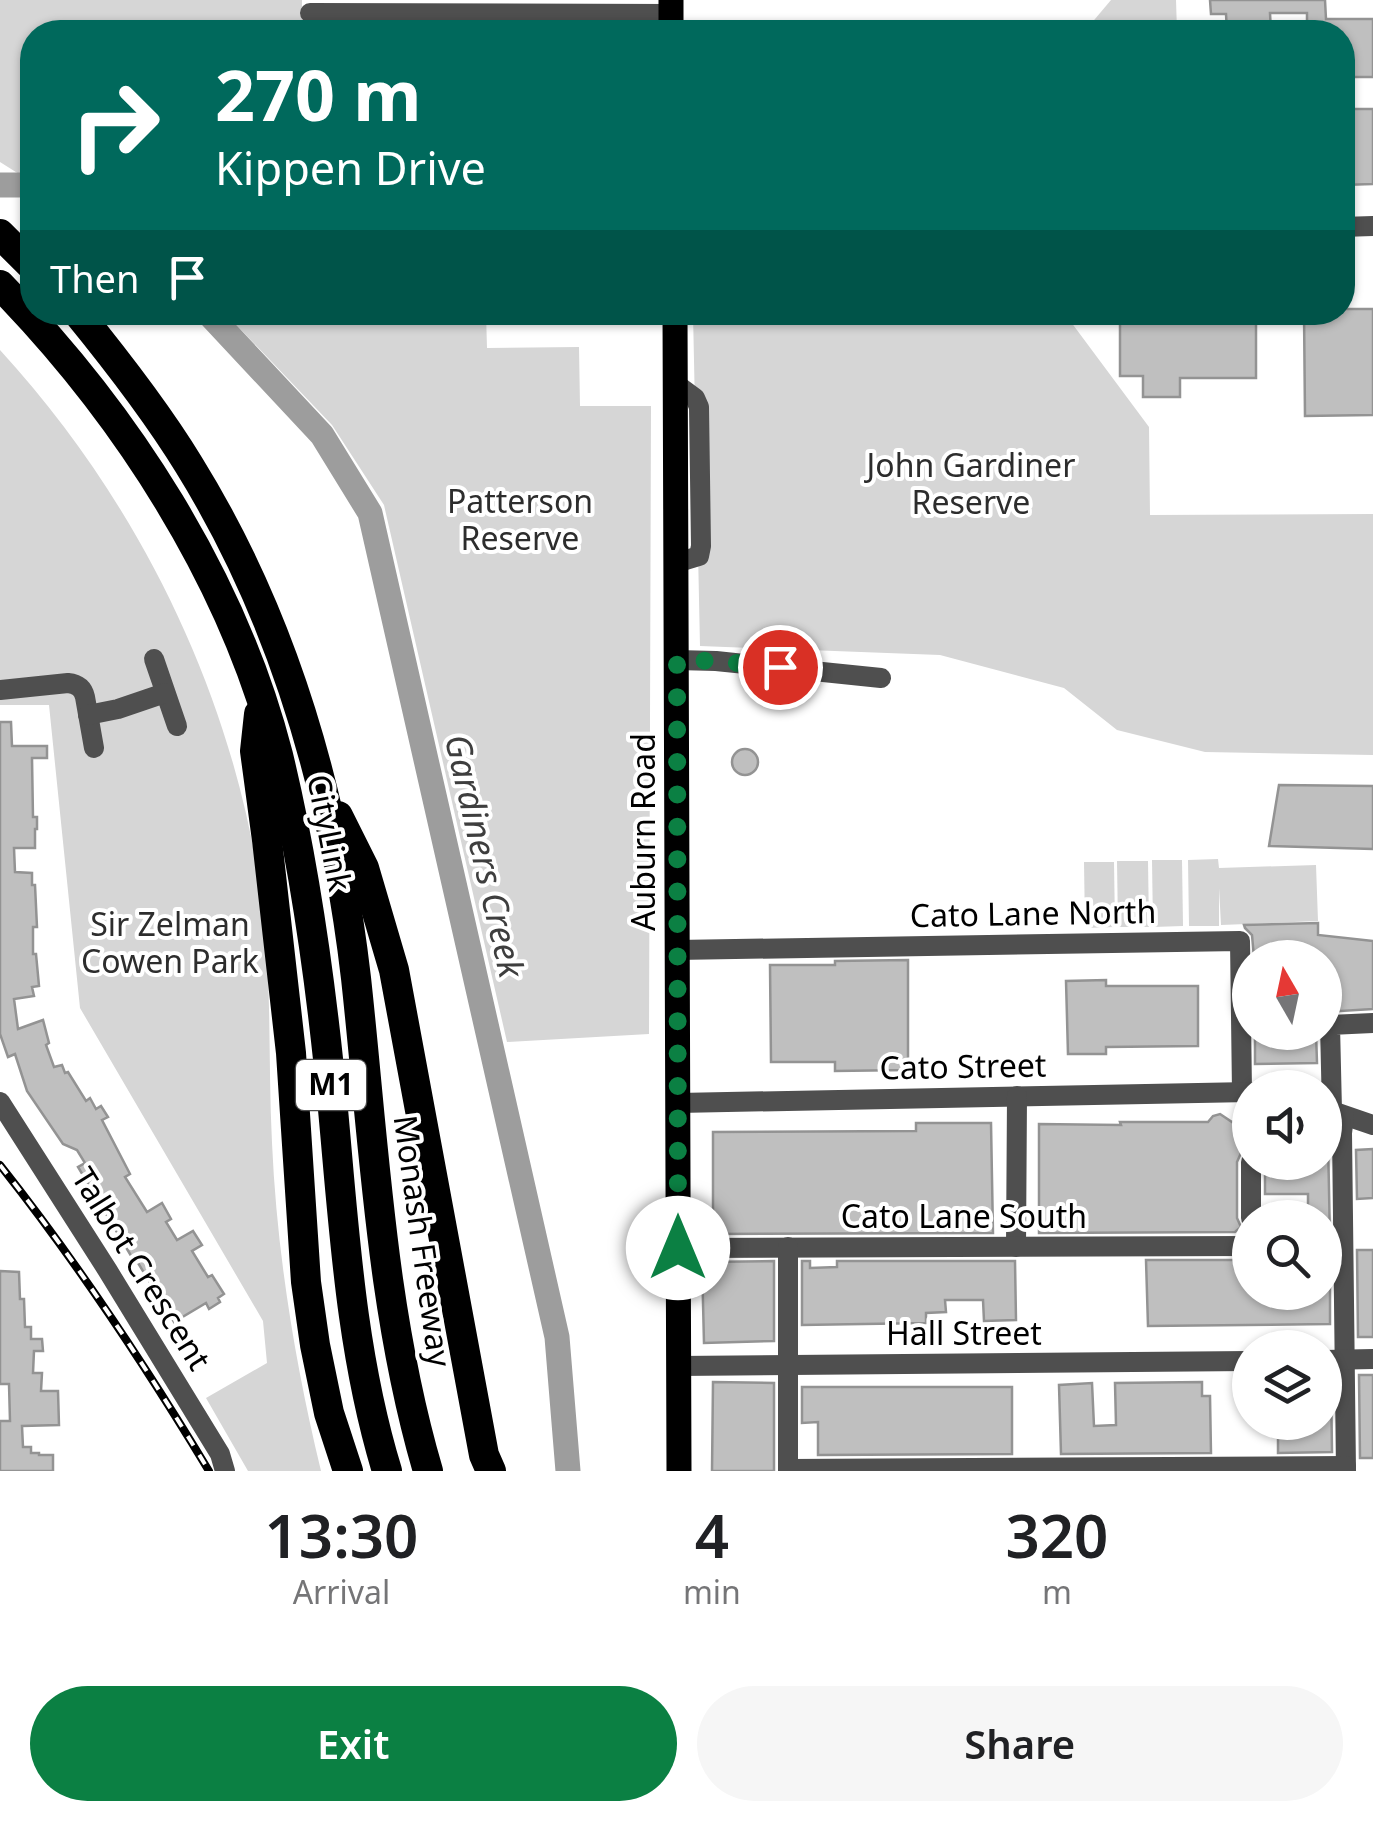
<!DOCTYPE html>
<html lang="en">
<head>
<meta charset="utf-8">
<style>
	:root { --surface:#fff; --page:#f6f6f6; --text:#202124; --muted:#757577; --accent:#0b8043 }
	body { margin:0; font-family:"Noto Sans",sans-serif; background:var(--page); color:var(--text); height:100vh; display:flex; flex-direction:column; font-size:38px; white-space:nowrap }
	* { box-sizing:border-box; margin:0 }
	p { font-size:32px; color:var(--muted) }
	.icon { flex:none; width:55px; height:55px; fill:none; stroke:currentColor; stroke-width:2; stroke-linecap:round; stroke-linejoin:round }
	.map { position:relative; height:1471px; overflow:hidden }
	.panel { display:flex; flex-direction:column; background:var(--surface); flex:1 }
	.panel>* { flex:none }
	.top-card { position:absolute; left:20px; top:20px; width:1335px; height:305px; border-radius:40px; box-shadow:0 2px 8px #0004; background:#00695c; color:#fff; overflow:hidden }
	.needle { width:65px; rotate:351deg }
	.tools { position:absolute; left:1232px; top:940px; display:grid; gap:20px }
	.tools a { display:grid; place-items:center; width:110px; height:110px; border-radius:50%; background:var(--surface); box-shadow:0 2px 8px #0004; font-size:50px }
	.pin { position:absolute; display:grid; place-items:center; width:85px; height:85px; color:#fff; margin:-42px; border:5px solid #fff; border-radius:50%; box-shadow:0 2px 10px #0007 }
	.me { position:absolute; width:110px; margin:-55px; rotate:0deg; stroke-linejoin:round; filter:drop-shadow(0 0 8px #0008) }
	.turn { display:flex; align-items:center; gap:35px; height:210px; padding:0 30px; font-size:45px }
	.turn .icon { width:130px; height:130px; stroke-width:2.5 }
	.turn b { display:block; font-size:70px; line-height:85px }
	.then { display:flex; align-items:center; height:95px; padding:0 30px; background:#0003; gap:20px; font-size:38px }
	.eta { display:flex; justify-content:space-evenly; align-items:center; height:170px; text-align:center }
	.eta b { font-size:60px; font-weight:600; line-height:70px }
	.primary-button { display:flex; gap:20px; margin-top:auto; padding:20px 30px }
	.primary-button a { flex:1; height:115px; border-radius:60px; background:var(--accent); color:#fff; font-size:40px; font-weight:600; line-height:115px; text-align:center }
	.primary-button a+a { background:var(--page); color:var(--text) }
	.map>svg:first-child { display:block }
	.green { fill:#d6d6d6 }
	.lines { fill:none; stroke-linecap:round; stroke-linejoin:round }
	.river { stroke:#9d9d9d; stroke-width:25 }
	.building { fill:#bfbfbf; stroke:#939393; stroke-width:2.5 }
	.minor { stroke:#4f4f4f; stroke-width:20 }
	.major { stroke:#000; stroke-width:25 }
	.highway { stroke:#000; stroke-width:30 }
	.rail-casing { stroke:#000; stroke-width:8 }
	.rail { stroke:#fff; stroke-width:4; stroke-dasharray:11; stroke-linecap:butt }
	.route { stroke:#0b8043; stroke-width:18; stroke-dasharray:0 32.4 }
	.labels { text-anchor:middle; stroke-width:8; stroke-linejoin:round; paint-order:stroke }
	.shield { fill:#fff; stroke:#4c4c4c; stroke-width:2.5 }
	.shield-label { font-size:30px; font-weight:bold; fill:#000 }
	.park-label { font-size:32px; fill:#2d2d2d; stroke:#fff }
	.street-label { font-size:32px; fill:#000; stroke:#fff }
	.water-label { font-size:35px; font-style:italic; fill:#3e3e3e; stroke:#fff }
</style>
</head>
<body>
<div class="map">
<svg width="1373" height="1471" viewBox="0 0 1373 1471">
	<rect width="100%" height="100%" fill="#fff"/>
	<g class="green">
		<path d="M0,0H302V32H32V178L19,174L0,162Z"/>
		<path d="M1111,0H1176L1177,32H1084Z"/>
		<path d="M225,313H486L487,348L579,347L580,406H651L649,1034L507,1042L384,505L332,425Z"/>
		<path d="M693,313H1057L1068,318L1149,427L1150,515L1373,514V755L1205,752L1117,730L1064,688L940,655L700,646Z"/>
		<path d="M0,350C141,504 237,701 263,909C272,987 268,1065 272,1143C277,1254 295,1363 321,1471H248L206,1398L267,1363L263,1321L80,1008L49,705H0Z"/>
		<path d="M1218,859L1219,868L1316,865L1318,921L1221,925L1219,888V926H1189L1188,860Z"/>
		<path d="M1152,860H1182L1183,926L1153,927Z"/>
		<path d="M1117,861H1148L1149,927H1118Z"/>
		<path d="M1084,862H1114L1115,927L1085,928Z"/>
	</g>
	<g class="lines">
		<g class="river">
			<path d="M0,185H32"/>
			<path d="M207,312L322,435L370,513L557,1337L568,1471"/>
		</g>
	</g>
	<g class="building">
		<path d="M1210,0H1325L1326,19H1373V77H1342V32H1307V13H1270L1271,32H1227L1226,14H1211Z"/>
		<path d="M1342,109H1373V184L1342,185Z"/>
		<path d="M1342,309H1373V415L1305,416L1304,312H1342Z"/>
		<path d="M1120,312H1206V320H1256V378H1180V397H1143V376H1120Z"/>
		<path d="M0,722H11L12,746H47V758H32L33,817H37V829H35V848H14L15,872L32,873V885H35L37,927H33V954H36L39,986L32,987L34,996L14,999L18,1029L43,1020L49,1043L46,1045L54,1067L62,1065L65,1073L68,1072L86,1101L90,1098L96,1109L101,1106L108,1117L102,1120L130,1174L125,1177L147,1212L162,1203L171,1219L166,1222L177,1240L193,1231L202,1245L192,1251L208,1277L212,1275L224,1294L218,1298L220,1302L209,1309L206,1303L174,1322L135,1258L133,1259L78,1167L85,1163L77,1150L63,1144L27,1091L15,1054L8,1057L0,1034Z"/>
		<circle cx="745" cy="762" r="13"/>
		<path d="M1279,785L1373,786V849L1269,846Z"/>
		<path d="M1318,923V935L1373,941V1009L1325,1012V958H1254L1252,935L1245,928L1244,925Z"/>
		<path d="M908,960V1070L835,1071V1062H771L770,965H835V961Z"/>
		<path d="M1106,980V986H1198V1046L1106,1047V1054H1068L1066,981Z"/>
		<path d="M1255,1032H1316L1317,1063L1255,1064Z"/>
		<path d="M1220,1114L1232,1122L1246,1115L1242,1132L1241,1153L1237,1162V1218L1241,1227L1235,1232L1039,1233V1124L1121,1125L1120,1122H1208L1213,1116Z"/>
		<path d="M916,1123H991L993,1233L713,1234V1132L916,1131Z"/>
		<path d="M1325,1140H1328L1330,1239L1325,1244V1218H1308V1194H1265V1164L1325,1162Z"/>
		<path d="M1373,1149V1198L1357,1199L1356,1150Z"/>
		<path d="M1325,1250H1330V1324L1148,1326L1146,1260H1250V1292H1325Z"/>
		<path d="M1357,1250H1373V1337H1358Z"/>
		<path d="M774,1261V1341L704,1343L702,1262Z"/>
		<path d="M802,1261H810V1268L837,1267V1261H1015L1016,1320L984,1321L983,1300H945L946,1312L926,1313V1323L802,1325Z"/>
		<path d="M0,1271L19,1272L20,1299H24L25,1327H31V1339H42L43,1351H34L33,1373H42L41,1391H58L59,1425L22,1426L23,1447H31V1453H39V1455H53V1471H0V1421H10L9,1384H0Z"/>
		<path d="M1359,1375H1373V1458H1360Z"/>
		<path d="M1325,1379H1331L1332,1452L1278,1453V1422H1325Z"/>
		<path d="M713,1382L774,1383V1471H712Z"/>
		<path d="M1202,1382V1396H1210L1211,1453L1061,1454L1059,1385L1092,1383L1094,1426L1116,1425L1115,1383Z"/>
		<path d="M802,1387H1012V1454L818,1455V1422L802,1423Z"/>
	</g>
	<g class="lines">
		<g class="minor">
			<path d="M310,13L671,14"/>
			<path d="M1342,227L1373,226"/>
			<path d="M676,563L699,556L701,546L699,407L695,398L676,384"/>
			<path d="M154,659L177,726"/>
			<path d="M677,660L716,661L881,678"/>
			<path d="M0,690L68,683C77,684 83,688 85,697L94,748"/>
			<path d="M88,715L118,709L165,693"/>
			<path d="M677,950L1240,941L1242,1092"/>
			<path d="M0,1102L108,1271L220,1454L225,1471"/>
			<path d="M678,1103L1250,1092"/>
			<path d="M1332,1111L1330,1025L1373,1023"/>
			<path d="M1332,1111L1373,1125"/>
			<path d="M1344,1116L1342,1133L1346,1471"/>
			<path d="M1251,1162V1218"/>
			<path d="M1016,1247L1017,1096"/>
			<path d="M678,1248L1250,1246"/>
			<path d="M1325,1360L1373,1359"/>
			<path d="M678,1366L1250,1361"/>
			<path d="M788,1469L1346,1466"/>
			<path d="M788,1471V1247"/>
		</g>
		<g class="major">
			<path d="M671,0V32"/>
			<path d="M675,312L679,1471"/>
		</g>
		<g class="highway">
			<path d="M0,234L32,266"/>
			<path d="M0,285C126,414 233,579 278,755C303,858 318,963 329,1068C343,1203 347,1340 387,1471"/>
			<path d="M77,312C117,361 156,411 189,465C285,620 335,797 356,978C374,1143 381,1311 428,1471"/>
			<path d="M259,714L255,751L267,840L291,1053L306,1282L315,1345L329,1413L348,1471"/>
			<path d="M338,816L364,868L394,970L484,1455L491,1471"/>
		</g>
		<defs>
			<path id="rail" d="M0,1165C77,1262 145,1365 209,1471"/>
		</defs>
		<use href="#rail" class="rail-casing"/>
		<use href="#rail" class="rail"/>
	</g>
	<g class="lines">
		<path class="route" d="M678,1248L677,660L716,661L780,667"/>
	</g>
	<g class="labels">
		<rect class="shield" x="296" y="1060" width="70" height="50" rx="8"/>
		<g class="shield-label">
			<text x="331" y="1095">M1</text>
		</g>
		<g class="park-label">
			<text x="971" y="477">John Gardiner<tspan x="971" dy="37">Reserve</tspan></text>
			<text x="520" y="513">Patterson<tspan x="520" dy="37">Reserve</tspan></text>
			<text x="170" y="936">Sir Zelman<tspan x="170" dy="37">Cowen Park</tspan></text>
		</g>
		<g class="street-label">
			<text transform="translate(644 832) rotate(-90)" y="11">Auburn Road</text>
			<text transform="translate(329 833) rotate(79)" y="11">CityLink</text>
			<text transform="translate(1033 914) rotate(-1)" y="11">Cato Lane North</text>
			<text transform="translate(963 1067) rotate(-1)" y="11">Cato Street</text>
			<text x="964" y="1228">Cato Lane South</text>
			<text transform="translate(422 1241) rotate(82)" y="11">Monash Freeway</text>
			<text transform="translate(141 1269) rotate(58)" y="11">Talbot Crescent</text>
			<text x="964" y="1345">Hall Street</text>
		</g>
		<g class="water-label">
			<text transform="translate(484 856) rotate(77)" y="12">Gardiners Creek</text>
		</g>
	</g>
</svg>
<div class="tools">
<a><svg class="needle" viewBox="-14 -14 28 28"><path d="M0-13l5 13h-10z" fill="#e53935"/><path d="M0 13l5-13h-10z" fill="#757577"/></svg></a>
<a><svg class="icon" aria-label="sound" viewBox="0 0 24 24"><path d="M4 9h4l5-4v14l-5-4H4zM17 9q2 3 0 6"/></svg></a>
<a><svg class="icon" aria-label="search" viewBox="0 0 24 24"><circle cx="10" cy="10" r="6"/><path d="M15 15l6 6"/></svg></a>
<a><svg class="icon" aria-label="layers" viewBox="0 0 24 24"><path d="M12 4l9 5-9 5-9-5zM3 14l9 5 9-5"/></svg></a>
</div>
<div class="pin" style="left:780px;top:667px;background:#d93025"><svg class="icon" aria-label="arrive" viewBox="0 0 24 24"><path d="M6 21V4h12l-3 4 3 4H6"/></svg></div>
<svg class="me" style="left:678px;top:1248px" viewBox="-20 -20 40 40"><circle r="19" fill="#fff"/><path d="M0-13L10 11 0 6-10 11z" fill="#0b8043"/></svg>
<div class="top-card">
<div class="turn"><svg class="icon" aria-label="right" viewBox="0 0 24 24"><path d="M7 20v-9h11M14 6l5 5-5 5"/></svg><div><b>270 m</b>Kippen Drive</div></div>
<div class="then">Then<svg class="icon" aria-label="arrive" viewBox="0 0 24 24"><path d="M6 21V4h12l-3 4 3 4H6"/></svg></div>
</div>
</div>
<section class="panel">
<div class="eta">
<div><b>13:30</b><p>Arrival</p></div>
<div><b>4</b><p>min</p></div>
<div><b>320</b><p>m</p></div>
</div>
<div class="primary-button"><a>Exit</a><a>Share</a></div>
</section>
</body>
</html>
